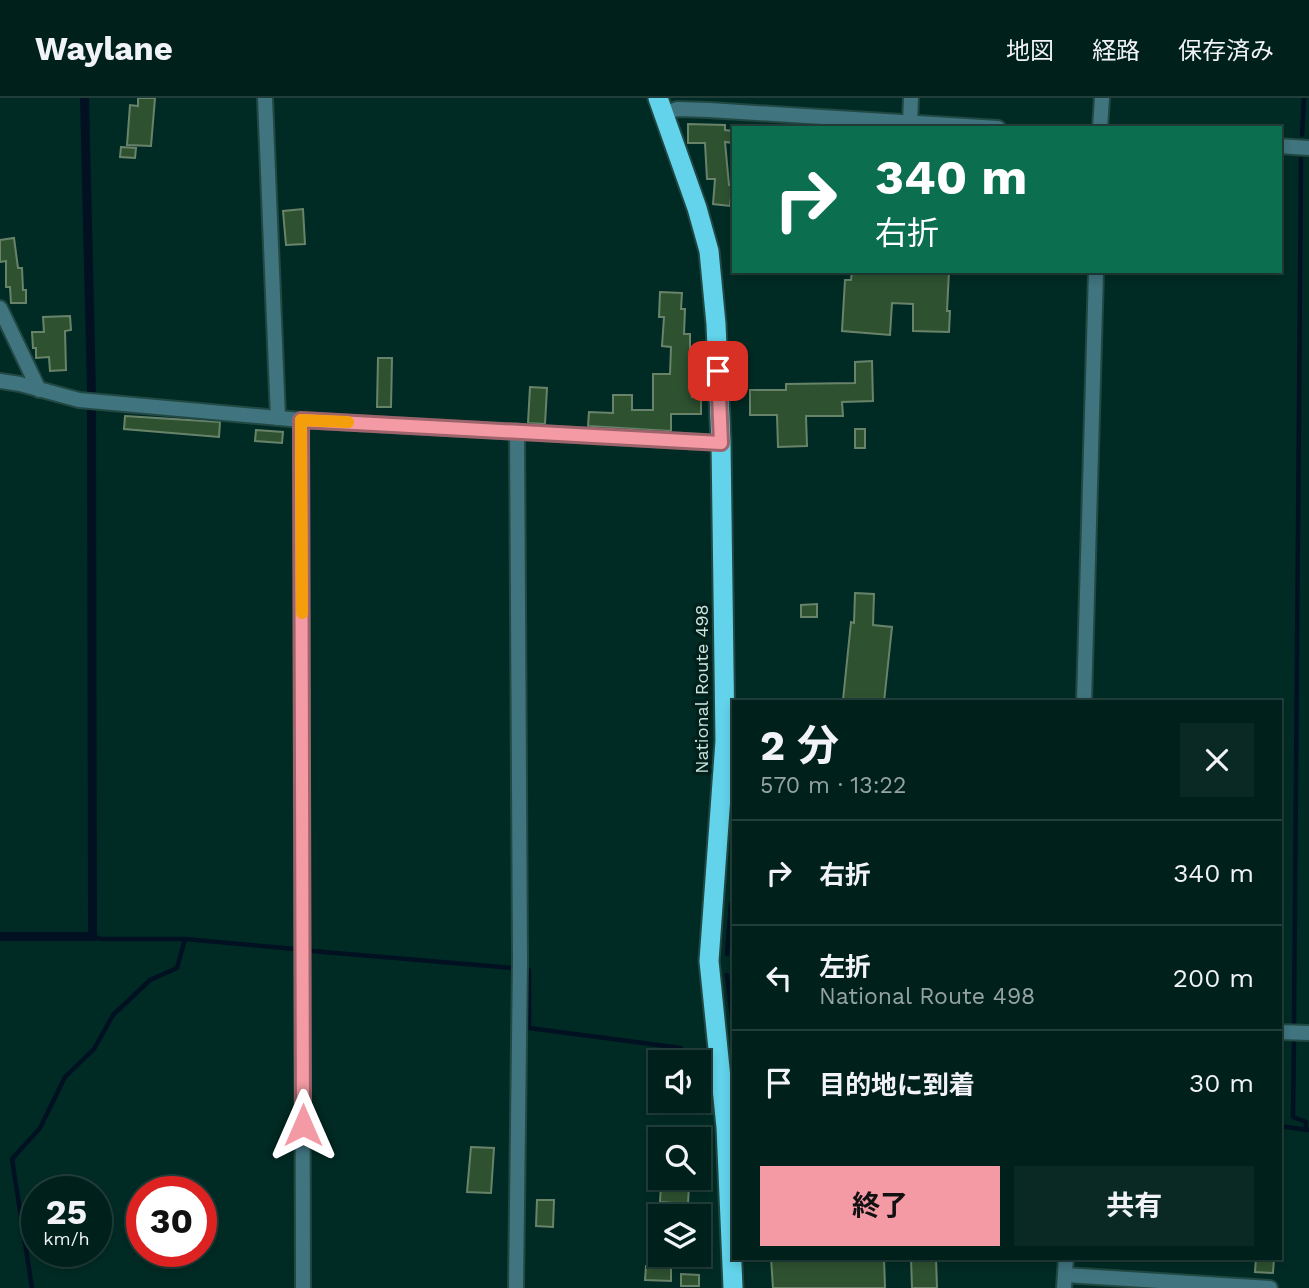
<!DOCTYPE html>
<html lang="ja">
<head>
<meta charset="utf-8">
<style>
	:root { --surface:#00201b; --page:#0a2824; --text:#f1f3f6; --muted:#95a3a3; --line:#223e3a; --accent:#f49aa4 }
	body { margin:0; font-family:"Work Sans","Noto Sans JP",sans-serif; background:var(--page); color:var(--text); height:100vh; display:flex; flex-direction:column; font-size:26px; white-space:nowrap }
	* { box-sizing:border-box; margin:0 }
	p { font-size:23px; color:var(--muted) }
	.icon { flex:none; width:38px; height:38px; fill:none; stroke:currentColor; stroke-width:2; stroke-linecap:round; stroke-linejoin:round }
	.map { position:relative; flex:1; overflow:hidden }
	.drawer { position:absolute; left:732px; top:602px; width:550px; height:560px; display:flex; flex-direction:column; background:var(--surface); border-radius:0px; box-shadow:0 4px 10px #0003,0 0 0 2px var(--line) }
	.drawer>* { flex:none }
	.hud { position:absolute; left:732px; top:28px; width:550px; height:147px; border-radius:0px; box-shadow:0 4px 10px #0003,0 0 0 2px var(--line); background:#0b6e4f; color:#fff; overflow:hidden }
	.tools { position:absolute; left:648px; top:952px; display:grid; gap:14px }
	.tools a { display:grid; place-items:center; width:63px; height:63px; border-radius:0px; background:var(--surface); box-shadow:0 4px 10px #0003,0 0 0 2px var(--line); font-size:35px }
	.speed { position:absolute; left:21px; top:1078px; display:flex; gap:14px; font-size:35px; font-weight:700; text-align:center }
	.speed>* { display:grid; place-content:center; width:91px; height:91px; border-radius:50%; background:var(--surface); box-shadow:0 4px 10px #0003,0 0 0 2px var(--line); line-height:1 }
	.speed small { font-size:18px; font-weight:400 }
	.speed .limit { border:10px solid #d22; background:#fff; color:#111 }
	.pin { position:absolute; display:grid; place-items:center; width:60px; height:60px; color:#fff; margin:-30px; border-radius:14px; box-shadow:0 4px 10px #0006 }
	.me { position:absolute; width:77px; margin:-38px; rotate:0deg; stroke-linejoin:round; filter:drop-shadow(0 0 5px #0008) }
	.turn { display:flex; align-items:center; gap:24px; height:147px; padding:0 28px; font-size:32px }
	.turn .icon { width:91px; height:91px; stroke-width:2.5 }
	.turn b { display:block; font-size:49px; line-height:60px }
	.round { display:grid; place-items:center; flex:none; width:74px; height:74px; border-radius:0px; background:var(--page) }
	.head { display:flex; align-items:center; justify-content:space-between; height:119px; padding:0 28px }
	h1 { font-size:42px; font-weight:700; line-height:52px }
	.button { display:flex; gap:14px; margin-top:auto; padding:14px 28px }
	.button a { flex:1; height:80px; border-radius:0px; background:var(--accent); color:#111; font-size:28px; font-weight:700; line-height:80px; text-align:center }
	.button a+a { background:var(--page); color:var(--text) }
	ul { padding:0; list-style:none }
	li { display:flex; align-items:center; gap:21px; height:105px; padding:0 28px; border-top:2px solid var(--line) }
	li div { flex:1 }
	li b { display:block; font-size:26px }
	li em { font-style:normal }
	header { display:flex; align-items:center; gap:42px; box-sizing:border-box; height:98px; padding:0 35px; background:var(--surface); border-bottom:2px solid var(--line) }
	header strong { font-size:33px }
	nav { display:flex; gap:38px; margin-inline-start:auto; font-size:24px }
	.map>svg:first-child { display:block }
	.water { fill:#011121 }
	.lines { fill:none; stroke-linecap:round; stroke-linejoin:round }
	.stream { stroke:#011121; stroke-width:4.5 }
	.building { fill:#2e5230; stroke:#69836a; stroke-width:2 }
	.minor-casing { stroke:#214842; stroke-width:18 }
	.tertiary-casing { stroke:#214842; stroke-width:18 }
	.trunk-casing { stroke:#214842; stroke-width:23 }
	.minor { stroke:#40747f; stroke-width:14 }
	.tertiary { stroke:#40747f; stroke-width:14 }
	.trunk { stroke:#62d3ea; stroke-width:19 }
	.route-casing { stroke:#9f646b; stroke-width:18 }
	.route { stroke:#f49aa4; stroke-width:12 }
	.slow { stroke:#f59e0b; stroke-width:12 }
	.labels { text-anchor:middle; stroke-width:7; stroke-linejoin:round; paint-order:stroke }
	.street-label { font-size:18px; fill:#cde3dd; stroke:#01201b }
</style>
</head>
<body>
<header>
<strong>Waylane</strong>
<nav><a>地図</a><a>経路</a><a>保存済み</a></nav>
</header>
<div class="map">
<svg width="1309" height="1190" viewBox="0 0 1309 1190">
	<rect width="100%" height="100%" fill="#002b24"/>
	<path class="water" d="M80,0H89L96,293L97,843H0V834H88L87,292Z"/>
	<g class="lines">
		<g class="stream">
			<path d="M1302,37L1304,0"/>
			<path d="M94,838L100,841H185L295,851"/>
			<path d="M312,853L512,870"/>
			<path d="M727,856L731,805"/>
			<path d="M529,872V930L681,950L684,964"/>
			<path d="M727,877L733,929"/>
			<path d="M1294,927L1301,61"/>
			<path d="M1294,944L1293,1019L1306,1024V1032"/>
			<path d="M698,974L708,975"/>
			<path d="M1279,1028L1308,1032"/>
			<path d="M32,1190L12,1061L40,1030L65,979L94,951L113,917L150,882L177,870L185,841"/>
		</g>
	</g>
	<g class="building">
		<path d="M138,0H155L151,48L127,47L130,7L138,8Z"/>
		<path d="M688,26L725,27V32L733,33V45L725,44L729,87L732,88L730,108L713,106L715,81H707L705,45H688Z"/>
		<path d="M121,49L136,50L135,60L120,59Z"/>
		<path d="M303,111L305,146L286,147L283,113Z"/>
		<path d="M14,140L18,170H22L23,192H26V205H11L10,189H6V163L0,164V142Z"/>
		<path d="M852,173H949L947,213H950L949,234L913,233V206L892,205L890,237L842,233L845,182H851Z"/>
		<path d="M660,194L682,195L681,211H685L684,236H690V253H692V299H701V316H671V333L588,328L589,314L613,315V297H632V312H653V276H670L671,249L662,248L664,219H659Z"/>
		<path d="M70,218L71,232L65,233L66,272L50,273L49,259L36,260V250H33L32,234H44L43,219Z"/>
		<path d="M378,260H392L391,309H377Z"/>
		<path d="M872,263L873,303L842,304L843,318H806L807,348L778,349L777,317H750V292H786V286L855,285V264Z"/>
		<path d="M530,289L547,290L545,326L528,325Z"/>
		<path d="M125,318L220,324L219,339L124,331Z"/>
		<rect x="855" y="331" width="10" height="19"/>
		<path d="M256,332L283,334L282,345L255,343Z"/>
		<path d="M855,495L874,496L873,527L892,529L884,604L843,602L851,524L854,525Z"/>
		<path d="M817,506V519H801V507Z"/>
		<path d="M471,1049L494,1050L491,1095L467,1094Z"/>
		<path d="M661,1086L689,1087L688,1106L660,1104Z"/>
		<path d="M537,1102H554L553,1129L536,1128Z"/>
		<path d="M771,1160H884L885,1190H773Z"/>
		<path d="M911,1160H936L937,1190H912Z"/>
		<path d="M1256,1160H1274L1273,1175L1255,1174Z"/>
		<path d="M646,1168L671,1170V1183L645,1182Z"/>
		<path d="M681,1176L699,1177V1188H681Z"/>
	</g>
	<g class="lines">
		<defs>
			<g id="minor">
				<path d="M265,0L278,320"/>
				<path d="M910,25L911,0"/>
				<path d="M1100,30L1102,0"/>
				<path d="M0,210L39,292"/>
				<path d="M0,283L20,286L79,302L301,322L721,345"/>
				<path d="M301,322L303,1190"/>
				<path d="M1084,604L1096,173"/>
				<path d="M1279,934L1309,935"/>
				<path d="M1065,1177L1270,1190"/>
				<path d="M516,1190L520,862L517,333"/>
				<path d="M1064,1190L1066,1160"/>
			</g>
			<g id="tertiary">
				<path d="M663,16L677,11L709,12L998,30"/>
				<path d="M1279,48L1309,50"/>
			</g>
			<path id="trunk" d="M658,0L697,110L709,153L716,226L721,345L725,643L709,863L726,1029L733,1190"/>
		</defs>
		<use href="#minor" class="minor-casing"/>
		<use href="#tertiary" class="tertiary-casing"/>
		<use href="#trunk" class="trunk-casing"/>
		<use href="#minor" class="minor"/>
		<use href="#tertiary" class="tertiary"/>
		<use href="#trunk" class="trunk"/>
	</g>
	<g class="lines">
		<defs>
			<path id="route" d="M303,1027L301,322L721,345L718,273"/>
		</defs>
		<use href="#route" class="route-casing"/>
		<use href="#route" class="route"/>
		<path class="slow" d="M302,515L301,322L348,324"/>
	</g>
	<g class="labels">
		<g class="street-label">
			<text transform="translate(702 591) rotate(-90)" y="6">National Route 498</text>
		</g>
	</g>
</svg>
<div class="tools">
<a><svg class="icon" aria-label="sound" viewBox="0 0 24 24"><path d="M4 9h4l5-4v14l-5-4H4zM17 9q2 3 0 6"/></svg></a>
<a><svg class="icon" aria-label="search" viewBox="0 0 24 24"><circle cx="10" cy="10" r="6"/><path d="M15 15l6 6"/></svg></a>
<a><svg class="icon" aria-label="layers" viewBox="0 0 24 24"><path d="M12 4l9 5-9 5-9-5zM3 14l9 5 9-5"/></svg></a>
</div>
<div class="speed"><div>25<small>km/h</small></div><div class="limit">30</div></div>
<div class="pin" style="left:718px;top:273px;background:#d93025"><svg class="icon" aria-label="arrive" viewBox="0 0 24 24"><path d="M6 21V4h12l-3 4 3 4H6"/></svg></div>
<svg class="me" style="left:303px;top:1027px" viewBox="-20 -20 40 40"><path d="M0-17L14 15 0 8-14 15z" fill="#f49aa4" stroke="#fff" stroke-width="4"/></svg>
<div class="hud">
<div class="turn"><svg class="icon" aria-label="right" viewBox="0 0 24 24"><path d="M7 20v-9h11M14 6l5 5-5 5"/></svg><div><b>340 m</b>右折</div></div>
</div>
<section class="drawer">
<div class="head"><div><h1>2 分</h1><p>570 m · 13:22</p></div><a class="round"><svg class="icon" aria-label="close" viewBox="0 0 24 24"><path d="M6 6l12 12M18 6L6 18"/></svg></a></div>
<ul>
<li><svg class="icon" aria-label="right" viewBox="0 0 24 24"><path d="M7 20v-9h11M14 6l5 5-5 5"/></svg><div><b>右折</b></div><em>340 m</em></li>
<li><svg class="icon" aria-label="left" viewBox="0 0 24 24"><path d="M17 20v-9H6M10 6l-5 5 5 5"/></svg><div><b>左折</b><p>National Route 498</p></div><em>200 m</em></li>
<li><svg class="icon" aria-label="arrive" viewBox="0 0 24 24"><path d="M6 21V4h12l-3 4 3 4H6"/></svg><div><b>目的地に到着</b></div><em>30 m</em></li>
</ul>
<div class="button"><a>終了</a><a>共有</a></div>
</section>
</div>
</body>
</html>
